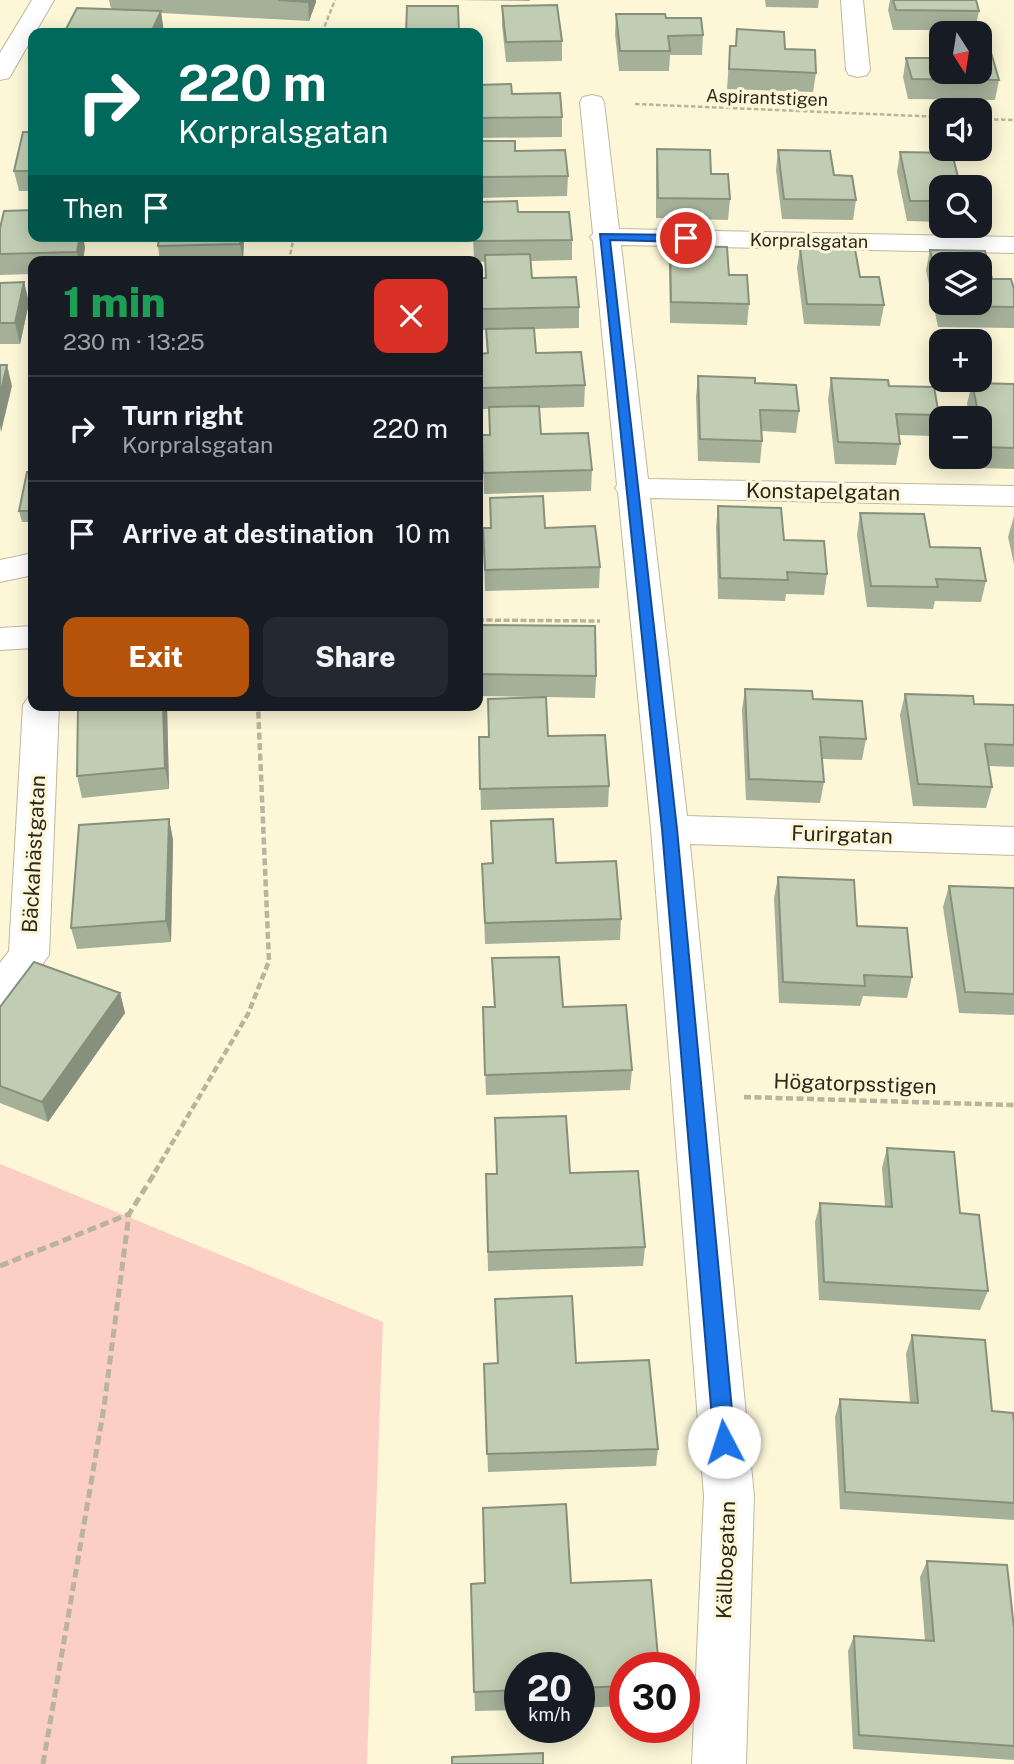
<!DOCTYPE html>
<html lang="en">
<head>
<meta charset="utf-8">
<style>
	:root { --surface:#171b24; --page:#242831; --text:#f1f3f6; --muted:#9ea1a6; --line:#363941; --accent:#b45309 }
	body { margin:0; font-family:"Public Sans",sans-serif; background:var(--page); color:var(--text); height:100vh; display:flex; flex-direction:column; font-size:26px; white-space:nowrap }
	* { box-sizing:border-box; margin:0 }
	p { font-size:23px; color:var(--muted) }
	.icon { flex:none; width:38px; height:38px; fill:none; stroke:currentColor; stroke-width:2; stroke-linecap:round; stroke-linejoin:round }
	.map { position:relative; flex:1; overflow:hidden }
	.details { position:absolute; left:28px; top:256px; width:455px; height:455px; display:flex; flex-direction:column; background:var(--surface); border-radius:14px; box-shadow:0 4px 18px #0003 }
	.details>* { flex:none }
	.guide { position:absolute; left:28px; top:28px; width:455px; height:214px; border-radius:14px; box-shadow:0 4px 18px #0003; background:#00695c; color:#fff; overflow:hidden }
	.needle { width:46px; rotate:168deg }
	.tools { position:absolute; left:929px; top:21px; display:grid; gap:14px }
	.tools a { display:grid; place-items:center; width:63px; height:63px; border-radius:14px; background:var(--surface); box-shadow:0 4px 18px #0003; font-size:35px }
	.speed { position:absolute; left:504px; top:1652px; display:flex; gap:14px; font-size:35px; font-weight:700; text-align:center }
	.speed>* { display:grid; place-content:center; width:91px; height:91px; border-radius:50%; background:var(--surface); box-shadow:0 4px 18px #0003; line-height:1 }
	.speed small { font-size:18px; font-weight:400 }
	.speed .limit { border:10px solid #d22; background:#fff; color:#111 }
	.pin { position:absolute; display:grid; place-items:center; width:60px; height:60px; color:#fff; margin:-30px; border:4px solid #fff; border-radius:50%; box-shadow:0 2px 7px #0007 }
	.me { position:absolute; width:77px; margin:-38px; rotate:355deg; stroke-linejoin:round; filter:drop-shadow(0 0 5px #0008) }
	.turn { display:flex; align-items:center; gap:24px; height:147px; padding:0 35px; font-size:32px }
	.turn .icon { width:91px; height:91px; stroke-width:2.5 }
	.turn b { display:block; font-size:49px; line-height:60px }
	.then { display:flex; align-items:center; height:66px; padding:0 35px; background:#0003; gap:14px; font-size:26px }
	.round { display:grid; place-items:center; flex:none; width:74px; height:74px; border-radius:14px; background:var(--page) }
	.head { display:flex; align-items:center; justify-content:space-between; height:119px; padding:0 35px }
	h1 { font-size:42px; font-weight:800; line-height:52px; color:#1e9e55 }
	.action { display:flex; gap:14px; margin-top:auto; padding:14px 35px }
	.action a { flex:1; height:80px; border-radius:14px; background:var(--accent); color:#fff; font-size:28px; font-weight:800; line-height:80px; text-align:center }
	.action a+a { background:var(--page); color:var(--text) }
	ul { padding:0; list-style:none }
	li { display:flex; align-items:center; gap:21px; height:105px; padding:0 35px; border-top:2px solid var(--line) }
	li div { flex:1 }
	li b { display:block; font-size:26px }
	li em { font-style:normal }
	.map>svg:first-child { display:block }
	.green { fill:#fccfc5 }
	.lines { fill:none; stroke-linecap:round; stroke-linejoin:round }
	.minor-casing { stroke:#bfb89b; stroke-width:2 }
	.path-far3 { stroke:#b9b49b; stroke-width:2.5; stroke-dasharray:4.5 2.5; stroke-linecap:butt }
	.path-far2 { stroke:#b9b49b; stroke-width:3.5; stroke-dasharray:6 2.5; stroke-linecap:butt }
	.path-far1 { stroke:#b9b49b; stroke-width:4.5; stroke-dasharray:7 3.5; stroke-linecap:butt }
	.path { stroke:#b9b49b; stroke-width:5; stroke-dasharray:9 4.5; stroke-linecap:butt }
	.minor { fill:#fff; fill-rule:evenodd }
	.wall { fill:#a5b099 }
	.shaded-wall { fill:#86907d }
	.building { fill:#c0cdb2; stroke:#86907d; stroke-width:2; fill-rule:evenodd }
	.route { fill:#1a73e8; stroke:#114b97; stroke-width:2 }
	.labels { text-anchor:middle; stroke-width:6; stroke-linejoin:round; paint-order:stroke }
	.far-street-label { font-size:18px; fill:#2b281d; stroke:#fdf7d8 }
	.street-label { font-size:21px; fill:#2b281d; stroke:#fdf7d8 }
</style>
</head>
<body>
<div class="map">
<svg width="1014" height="1764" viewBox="0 0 1014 1764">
	<rect width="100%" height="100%" fill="#fdf7d8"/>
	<path class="green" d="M0,1164L383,1322L367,1764H0Z"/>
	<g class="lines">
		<defs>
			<g id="minor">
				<path d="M32,0H54L12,73L9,78L0,80V53Z"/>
				<path d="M841,0H863L870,70L867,75L858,77L849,75L846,70Z"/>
				<path d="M592,95L601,97L604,102L619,229L1014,237V253L621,245L648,479L1014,486V506L650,498L687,816L1014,827V855L690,844L754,1496L746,1764H692L704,1496L651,829L618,492L615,488L617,485L593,241L590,237L593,234L580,102L583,97Z"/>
				<path d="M33,553V575L0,582V560Z"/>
				<path d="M33,626V648L0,650V628Z"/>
				<path d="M33,695V705H59L49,955L14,1004L0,1009V963L9,951L23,705L29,696Z"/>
			</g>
		</defs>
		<use href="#minor" class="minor-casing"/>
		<g class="path-far3">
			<path d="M158,29L210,33"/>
			<path d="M322,33L335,0"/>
			<path d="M635,104L942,117"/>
			<path d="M980,119L1014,120"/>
			<path d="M289,261L294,236"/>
		</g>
		<path class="path-far2" d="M478,620L600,621"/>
		<g class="path-far1">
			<path d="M744,1097L1014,1105"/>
			<path d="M155,1172L248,1014L269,961L258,705"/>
		</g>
		<g class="path">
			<path d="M0,1266L129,1214"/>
			<path d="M43,1764L104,1407L129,1214L156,1171"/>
		</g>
		<use href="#minor" class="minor"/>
	</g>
	<g class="wall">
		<path d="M109,0H316V2L309,21L161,13L164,33H66L65,31L111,9Z"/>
		<path d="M452,0H530V1Z"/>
		<path d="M765,0H819L818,8L766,7Z"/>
		<path d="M890,0H976L979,11L975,30H893L888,10Z"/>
		<path d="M502,6L562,41V61L506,62L502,25Z"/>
		<path d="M616,14L666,18L703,35L702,55H670L669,71H619L615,34Z"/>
		<path d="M737,29L785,49L816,73L813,92L727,89L730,46H735Z"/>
		<path d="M906,58L999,80L995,100L908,99L903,77Z"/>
		<path d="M478,85L512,94L562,117V137L478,138Z"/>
		<path d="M33,132V191H19L14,171Z"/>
		<path d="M478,141L515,151L568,176L567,196L478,198Z"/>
		<path d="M657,149L711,174L730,199L728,220L656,218V169Z"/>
		<path d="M778,150L834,175L856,200L853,220L782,219L776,170Z"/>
		<path d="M900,152L958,177L942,187V222L907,221L897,172Z"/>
		<path d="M518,212L572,240V260L531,261L532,278L579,307V328L534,329L536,353L585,385L584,407L539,408L541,434L592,470L591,491L484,494L482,435H489V409H481L479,354L487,353L486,330H480L478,278H485V262L474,261L473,236Z"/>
		<path d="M244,239L243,261H160L158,246Z"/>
		<path d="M670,246L729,275L749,304L747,325L670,323L669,266Z"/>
		<path d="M85,247L83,261H33V274L0,275V254Z"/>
		<path d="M800,248L860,277L884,305L880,326L804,324L797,268Z"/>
		<path d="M930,250L1014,289V328L938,327L926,270Z"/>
		<path d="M24,282L29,303L20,344H0V283Z"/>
		<path d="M698,376L755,383L799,411L796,433L762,431V441L760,463L698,461L696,397Z"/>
		<path d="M831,378L939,415L934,436L899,435L900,444L896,465L835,464L828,400Z"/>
		<path d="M972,383L1014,384V469L980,468L978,457H980V418H970L967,404Z"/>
		<path d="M33,472V522H22L19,511Z"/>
		<path d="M490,498L545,528L600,567L599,588L485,591L483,528H491Z"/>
		<path d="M718,506L784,540L827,574L824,595L786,594L785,601L718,599L716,527Z"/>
		<path d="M860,513L930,547L986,581L981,602L935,601L933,609L867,607L857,535Z"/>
		<path d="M1014,516V564L1008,537Z"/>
		<path d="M478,674L596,676L595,698L546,697L548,736L609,786L608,807L481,810L479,737H489L544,697L479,696Z"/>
		<path d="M745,689L813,699L866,739L862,760L822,759L824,782L820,803L746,800L742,710Z"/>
		<path d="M905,694L974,704L1014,705V767L989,766L992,787L986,808L913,806L900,715Z"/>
		<path d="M167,705L169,789L82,798L77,776Z"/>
		<path d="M169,819L173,840L171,942L77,949L71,928Z"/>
		<path d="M491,821L556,863L621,919L620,940L485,944L483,885L492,864Z"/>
		<path d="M778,877L857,926L912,977L907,998L863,996L860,1006L779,1003L774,898Z"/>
		<path d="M949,886L1014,888V1015L959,1013L943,907Z"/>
		<path d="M492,958L563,1007L632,1070L630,1090L486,1095L483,1007H494Z"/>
		<path d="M120,993L125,1013L48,1122L0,1103V1007Z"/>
		<path d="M495,1118L570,1173L645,1247L643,1266L488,1271L486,1174H497Z"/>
		<path d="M887,1148L960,1213L988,1291L980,1310L819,1300L815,1222L820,1203L885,1206L882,1168Z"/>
		<path d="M912,1335L992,1411L1014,1424V1520L840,1509L835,1417L840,1399L910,1403L906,1354Z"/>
		<path d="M497,1363H576L658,1449L656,1466L488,1472L484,1364Z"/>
		<path d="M927,1561L1014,1628V1760L853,1749L848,1651L854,1636L925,1641L920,1577Z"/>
		<path d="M485,1583H571L625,1668V1706L579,1708V1668H520V1710L475,1711L471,1584Z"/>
	</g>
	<g class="shaded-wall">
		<path d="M308,0H316V2L309,21Z"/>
		<path d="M161,11L164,33H151Z"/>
		<path d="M80,236H83L85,247L83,261H79L77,252Z"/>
		<path d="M241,236H244V239L243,261L240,244Z"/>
		<path d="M24,282L29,303L20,344L15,323Z"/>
		<path d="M7,365L12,386L1,432L0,426V395Z"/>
		<path d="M163,705H167L169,789L165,768Z"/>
		<path d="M169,819L173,840L171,942L166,921Z"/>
		<path d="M120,993L125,1013L48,1122L42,1102Z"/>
	</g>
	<g class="building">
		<path d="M278,0H308L307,2Z"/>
		<path d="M893,0H976L979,11L896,10Z"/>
		<path d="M557,5L562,41L506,42L502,6Z"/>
		<path d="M407,6H458L459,33H406Z"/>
		<path d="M77,8L161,11L151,33H76L77,32L65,31Z"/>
		<path d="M616,14H665L666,18H701L703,35L668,36L670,51H620Z"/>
		<path d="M737,29L784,32L785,49L815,50L816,73L729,69L730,46H736Z"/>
		<path d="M980,49H990L999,80L912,79L906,58H942V72H980Z"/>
		<path d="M511,84L512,94L560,93L562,117L478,118V85Z"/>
		<path d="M23,132H33V171H14Z"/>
		<path d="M478,141H515V151L565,150L568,176L478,177Z"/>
		<path d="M657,149L710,150L711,174H728L730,199L658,198Z"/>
		<path d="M778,150L830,151L834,175L852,176L856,200L784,199Z"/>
		<path d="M900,152L952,153L958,177L976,178L978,187H942V201H910Z"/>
		<path d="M517,201L518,212H569L572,240L474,241V236H478V202Z"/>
		<path d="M33,210V236H80L77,252L0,254V228L4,211Z"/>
		<path d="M159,236H241L240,244L158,246Z"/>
		<path d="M670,246L727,247L729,275H747L749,304L671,302Z"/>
		<path d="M800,248L855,249L860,277H879L884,305L807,304Z"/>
		<path d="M930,250L985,251L992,279H1011L1014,289V307L942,306ZM942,264H980V303H942Z"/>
		<path d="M530,254L532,278L576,277L579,307L480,309L478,278H486L485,255Z"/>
		<path d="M24,282L15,323H0V283Z"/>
		<path d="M534,328L536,353L581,352L585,385L481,388L479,354L488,353L486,329Z"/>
		<path d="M0,365H7L0,395Z"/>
		<path d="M698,376L755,378V383L796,385L799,411L760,410L762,441L700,439Z"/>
		<path d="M831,378L888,380L889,386L934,387L939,415L896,414L900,444L838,442Z"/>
		<path d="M972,383L1014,384V448L985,447Z"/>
		<path d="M539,406L541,434L588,433L592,470L483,473L482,435H490L489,407Z"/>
		<path d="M27,472H33V511H19Z"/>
		<path d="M543,496L545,528L595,526L600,567L485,570L483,528H491L490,498Z"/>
		<path d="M718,506L781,508L784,540L824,541L827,574L787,572L788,580L720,578Z"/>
		<path d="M860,513L924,514L930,547L980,548L986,581L936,579L938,587L871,586Z"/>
		<path d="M481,625L595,626L596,676L478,674Z"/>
		<path d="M745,689L812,691L813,699L862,701L866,739L820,737L824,782L749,779Z"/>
		<path d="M905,694L973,696L974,704L1014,705V745L985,744L992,787L918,784Z"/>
		<path d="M546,697L548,736L605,735L609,786L480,789L479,737H489L488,699Z"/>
		<path d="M78,705H163L165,768L77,776Z"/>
		<path d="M169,819L166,921L71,928L79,825Z"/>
		<path d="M553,819L556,863L616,861L621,919L485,923L482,864L493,863L491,821Z"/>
		<path d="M778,877L854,880L857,926L907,928L912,977L864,975L865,986L783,982Z"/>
		<path d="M949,886L1014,888V994L965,992Z"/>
		<path d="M559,957L563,1007L626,1005L632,1070L485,1075L483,1007H495L492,958Z"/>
		<path d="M34,962L120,993L42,1102L0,1086V1007Z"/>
		<path d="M566,1116L570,1173L638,1171L645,1247L488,1252L486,1174H497L495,1118Z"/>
		<path d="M887,1148L954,1152L960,1213L979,1215L988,1291L824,1282L820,1203L892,1207Z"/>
		<path d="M572,1296L576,1363L649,1360L658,1449L487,1454L484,1364L498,1363L495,1299Z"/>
		<path d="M912,1335L985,1340L992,1411L1013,1413L1014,1424V1503L845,1492L840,1399L918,1403Z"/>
		<path d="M566,1504L571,1583L651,1580L659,1668H625V1686L579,1688V1668H520V1690L474,1692L471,1584L485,1583L483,1508Z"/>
		<path d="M927,1561L1007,1565L1014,1628V1746L859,1735L854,1636L934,1641Z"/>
		<path d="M543,1753V1764H452V1757Z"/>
	</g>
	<path class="route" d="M600,234L686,235L692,238L686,242L610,240L677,829L735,1442L732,1449L724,1452L717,1449L714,1442L662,829Z"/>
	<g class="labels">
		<g class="far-street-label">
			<text transform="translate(767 98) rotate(2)" y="6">Aspirantstigen</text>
			<text transform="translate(809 241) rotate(1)" y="6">Korpralsgatan</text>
		</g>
		<g class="street-label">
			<text transform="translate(823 492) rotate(1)" y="7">Konstapelgatan</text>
			<text transform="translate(842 835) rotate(2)" y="7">Furirgatan</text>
			<text transform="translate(34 854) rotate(-87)" y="7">Bäckahästgatan</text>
			<text transform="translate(855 1084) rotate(2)" y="7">Högatorpsstigen</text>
			<text transform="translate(726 1560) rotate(-88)" y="7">Källbogatan</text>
		</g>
	</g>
</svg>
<div class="tools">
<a><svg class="needle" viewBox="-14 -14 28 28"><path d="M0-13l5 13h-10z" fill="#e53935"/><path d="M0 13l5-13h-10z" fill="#9ea1a6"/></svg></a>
<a><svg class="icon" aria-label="sound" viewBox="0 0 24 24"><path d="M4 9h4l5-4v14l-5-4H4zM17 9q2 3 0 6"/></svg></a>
<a><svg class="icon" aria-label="search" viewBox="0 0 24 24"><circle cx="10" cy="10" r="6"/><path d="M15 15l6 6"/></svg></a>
<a><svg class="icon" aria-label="layers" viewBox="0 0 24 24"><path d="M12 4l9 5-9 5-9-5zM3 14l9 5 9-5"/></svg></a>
<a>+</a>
<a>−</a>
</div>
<div class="speed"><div>20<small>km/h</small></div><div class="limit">30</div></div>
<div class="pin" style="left:686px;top:238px;background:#d93025"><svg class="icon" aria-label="arrive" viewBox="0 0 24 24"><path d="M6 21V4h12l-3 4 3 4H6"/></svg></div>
<svg class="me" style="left:724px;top:1442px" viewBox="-20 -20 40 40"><circle r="19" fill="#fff"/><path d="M0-13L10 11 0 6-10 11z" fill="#1a73e8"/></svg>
<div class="guide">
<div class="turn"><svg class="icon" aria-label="right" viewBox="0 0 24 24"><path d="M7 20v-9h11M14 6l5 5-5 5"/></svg><div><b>220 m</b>Korpralsgatan</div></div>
<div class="then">Then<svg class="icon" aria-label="arrive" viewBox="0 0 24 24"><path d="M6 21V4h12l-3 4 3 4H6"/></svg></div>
</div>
<section class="details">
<div class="head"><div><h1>1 min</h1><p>230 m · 13:25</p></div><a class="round" style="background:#d93025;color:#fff"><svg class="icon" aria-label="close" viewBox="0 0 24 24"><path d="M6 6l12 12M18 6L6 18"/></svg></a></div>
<ul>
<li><svg class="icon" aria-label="right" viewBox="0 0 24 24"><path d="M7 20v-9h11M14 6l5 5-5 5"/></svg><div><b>Turn right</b><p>Korpralsgatan</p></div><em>220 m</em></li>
<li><svg class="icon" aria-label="arrive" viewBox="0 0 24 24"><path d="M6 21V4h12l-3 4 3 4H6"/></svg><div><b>Arrive at destination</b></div><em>10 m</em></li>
</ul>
<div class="action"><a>Exit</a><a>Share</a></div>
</section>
</div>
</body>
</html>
